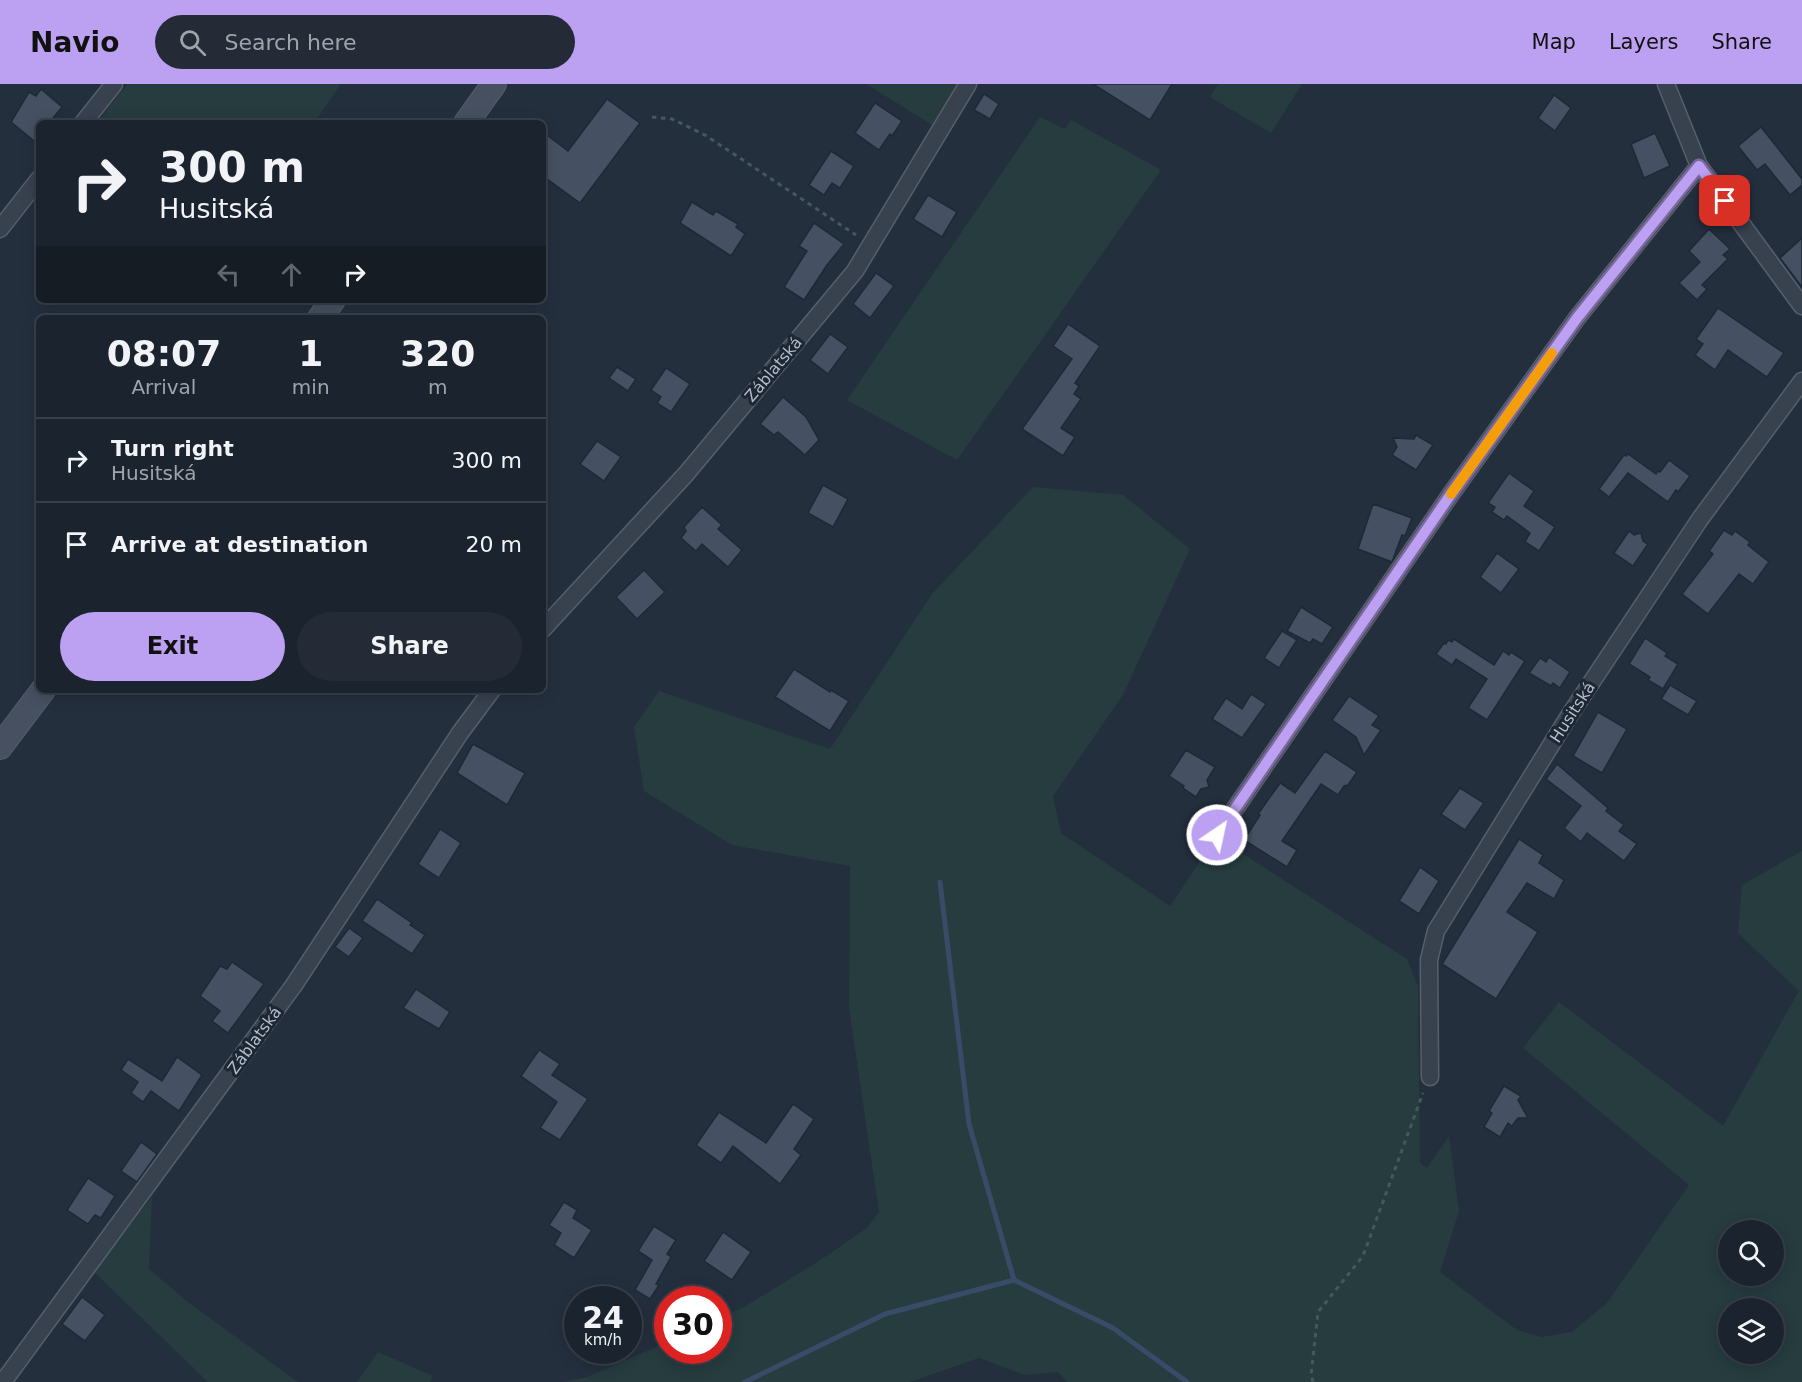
<!DOCTYPE html>
<html lang="en">
<head>
<meta charset="utf-8">
<style>
	:root { --surface:#1b232e; --page:#242b36; --text:#f1f3f6; --muted:#a0a4aa; --line:#39404a; --accent:#bca0f2 }
	body { margin:0; font-family:"DejaVu Sans",sans-serif; background:var(--page); color:var(--text); height:100vh; display:flex; flex-direction:column; font-size:22px; white-space:nowrap }
	* { box-sizing:border-box; margin:0 }
	p { font-size:20px; color:var(--muted) }
	.icon { flex:none; width:33px; height:33px; fill:none; stroke:currentColor; stroke-width:2; stroke-linecap:round; stroke-linejoin:round }
	.map { position:relative; flex:1; overflow:hidden }
	.sheet { position:absolute; left:36px; top:231px; width:510px; height:378px; display:flex; flex-direction:column; background:var(--surface); border-radius:9px; box-shadow:0 3px 15px #0003,0 0 0 2px var(--line) }
	.sheet>* { flex:none }
	.top-card { position:absolute; left:36px; top:36px; width:510px; height:183px; border-radius:9px; box-shadow:0 3px 15px #0003,0 0 0 2px var(--line); background:#1b232e; color:var(--text); overflow:hidden }
	.buttons { position:absolute; left:1718px; top:1136px; display:grid; gap:12px }
	.buttons a { display:grid; place-items:center; width:66px; height:66px; border-radius:50%; background:var(--surface); box-shadow:0 3px 15px #0003,0 0 0 2px var(--line); font-size:30px }
	.speed { position:absolute; left:564px; top:1202px; display:flex; gap:12px; font-size:30px; font-weight:700; text-align:center }
	.speed>* { display:grid; place-content:center; width:78px; height:78px; border-radius:50%; background:var(--surface); box-shadow:0 3px 15px #0003,0 0 0 2px var(--line); line-height:1 }
	.speed small { font-size:15px; font-weight:400 }
	.speed .limit { border:9px solid #d22; background:#fff; color:#111 }
	.pin { position:absolute; display:grid; place-items:center; width:51px; height:51px; color:#fff; margin:-26px; border-radius:12px; box-shadow:0 3px 9px #0006 }
	.me { position:absolute; width:66px; margin:-33px; rotate:34deg; stroke-linejoin:round; filter:drop-shadow(0 0 4px #0008) }
	.turn { display:flex; align-items:center; gap:21px; height:126px; padding:0 24px; font-size:27px }
	.turn .icon { width:78px; height:78px; stroke-width:2.5 }
	.turn b { display:block; font-size:42px; line-height:51px }
	.lanes { display:flex; align-items:center; height:57px; padding:0 24px; background:#0003; justify-content:center; gap:30px; direction:ltr }
	.lanes .off { opacity:.35 }
	.eta { display:flex; justify-content:space-evenly; align-items:center; height:102px; text-align:center }
	.eta b { font-size:36px; font-weight:600; line-height:42px }
	.primary-button { display:flex; gap:12px; margin-top:auto; padding:12px 24px }
	.primary-button a { flex:1; height:69px; border-radius:36px; background:var(--accent); color:#111; font-size:24px; font-weight:600; line-height:69px; text-align:center }
	.primary-button a+a { background:var(--page); color:var(--text) }
	ul { padding:0; list-style:none }
	li { display:flex; align-items:center; gap:18px; height:84px; padding:0 24px; border-top:2px solid var(--line) }
	li div { flex:1 }
	li b { display:block; font-size:22px }
	li em { font-style:normal }
	header { display:flex; align-items:center; gap:36px; box-sizing:border-box; height:84px; padding:0 30px; background:var(--accent); color:#111 }
	header strong { font-size:28px }
	nav { display:flex; gap:33px; margin-inline-start:auto; font-size:21px }
	.search { width:420px; height:54px; background:var(--page); display:flex; align-items:center; gap:15px; box-sizing:border-box; padding:0 21px; border-radius:33px; color:var(--muted); font-size:22px }
	.map>svg:first-child { display:block }
	.green { fill:#263c3f; fill-rule:evenodd }
	.lines { fill:none; stroke-linecap:round; stroke-linejoin:round }
	.stream { stroke:#394c67; stroke-width:5 }
	.building { fill:#455162; stroke:#1f2835; stroke-width:1.5 }
	.minor-casing { stroke:#565f6c; stroke-width:19 }
	.secondary-casing { stroke:#565f6c; stroke-width:26 }
	.path { stroke:#44595c; stroke-width:3; stroke-dasharray:4.5 4.5; stroke-linecap:butt }
	.minor { stroke:#38414e; stroke-width:16 }
	.secondary { stroke:#465061; stroke-width:24 }
	.route-casing { stroke:#7a689d; stroke-width:15 }
	.route { stroke:#bca0f2; stroke-width:10 }
	.slow { stroke:#f59e0b; stroke-width:10 }
	.labels { text-anchor:middle; stroke-width:6; stroke-linejoin:round; paint-order:stroke }
	.street-label { font-size:16px; fill:#b4bcc9; stroke:#1d2633 }
</style>
</head>
<body>
<header>
<strong>Navio</strong>
<div class="search"><svg class="icon" aria-label="search" viewBox="0 0 24 24"><circle cx="10" cy="10" r="6"/><path d="M15 15l6 6"/></svg>Search here</div>
<nav><a>Map</a><a>Layers</a><a>Share</a></nav>
</header>
<div class="map">
<svg width="1802" height="1298" viewBox="0 0 1802 1298">
	<rect width="100%" height="100%" fill="#242f3e"/>
	<g class="green">
		<path d="M127,0H341L314,39H97Z"/>
		<path d="M866,0H958L934,42Z"/>
		<path d="M1218,0H1302L1271,49L1210,13Z"/>
		<path d="M1040,33L1065,45L1071,36L1161,86L957,376L847,316Z"/>
		<path d="M1033,403L1123,411L1190,465L1123,611L1053,712L1061,749L1170,822L1209,764L1220,766L1226,759L1407,875L1418,902L1420,1079L1427,1084L1449,1052L1459,1127L1440,1188L1517,1246L1541,1253L1572,1248L1607,1219L1689,1101L1523,964L1559,918L1723,1042L1799,907L1738,849L1742,801L1802,767V1298H1067L1058,1288L1025,1291L979,1274L910,1298H561L585,1294L667,1258L668,1266H718L719,1234L744,1223L819,1177L867,1144L879,1128L849,924L850,782L732,761L644,707L634,643L659,607L830,665L932,510ZM1728,1146H1773V1191H1728ZM1728,1224H1773V1269H1728Z"/>
		<path d="M152,1113L149,1185L193,1222L298,1298H208L93,1187Z"/>
		<path d="M378,1268L433,1292L430,1298H357Z"/>
	</g>
	<g class="lines">
		<g class="stream">
			<path d="M940,798L969,1040L1014,1196"/>
			<path d="M745,1298L885,1230L1014,1196L1113,1244L1187,1298"/>
		</g>
	</g>
	<g class="building">
		<path d="M1093,0H1172L1150,36Z"/>
		<path d="M41,5L62,23L49,39H39V61L11,38L29,8L36,12Z"/>
		<path d="M984,10L999,20L990,35L974,26Z"/>
		<path d="M1554,11L1571,24L1555,47L1538,34Z"/>
		<path d="M607,15L640,39L580,119L543,92V48L568,67Z"/>
		<path d="M875,19L902,37L892,52L890,50L879,66L855,49Z"/>
		<path d="M1761,43L1802,95V101L1790,111L1765,80L1757,86L1738,62Z"/>
		<path d="M1655,49L1670,82L1644,94L1631,60Z"/>
		<path d="M831,67L854,82L840,104L832,99L824,111L809,101Z"/>
		<path d="M928,111L957,128L942,153L913,135Z"/>
		<path d="M692,118L713,131L716,127L738,140L736,143L745,150L731,172L680,139Z"/>
		<path d="M814,139L844,160L827,181L804,216L784,203L807,167L799,162Z"/>
		<path d="M1709,145L1730,165L1723,171L1728,175L1702,201L1707,205L1697,216L1679,199L1700,178L1689,167Z"/>
		<path d="M1802,154V203L1780,174Z"/>
		<path d="M876,189L894,202L870,234L853,220Z"/>
		<path d="M1718,224L1784,269L1767,293L1728,266L1715,286L1695,271L1703,260L1696,255Z"/>
		<path d="M1068,240L1100,262L1075,299L1079,302L1074,310L1081,315L1061,344L1075,353L1063,372L1022,345L1072,275L1053,262Z"/>
		<path d="M830,250L848,263L828,290L810,276Z"/>
		<path d="M617,283L636,295L628,307L609,294Z"/>
		<path d="M666,284L690,300L671,328L657,319L661,313L651,306Z"/>
		<path d="M783,313L806,333L819,356L805,371L778,348L774,351L760,340Z"/>
		<path d="M1416,351L1433,361L1416,386L1392,371L1397,363L1393,354L1414,355Z"/>
		<path d="M597,357L621,373L604,397L580,380Z"/>
		<path d="M1628,370L1656,390L1658,387L1660,388L1669,376L1690,392L1678,408L1676,406L1668,418L1628,389L1609,413L1599,405L1624,371L1626,372Z"/>
		<path d="M1509,389L1534,407L1524,422L1555,443L1539,467L1525,458L1530,449L1507,432L1504,436L1492,428L1495,423L1488,419Z"/>
		<path d="M823,401L848,415L833,443L808,429Z"/>
		<path d="M1373,420L1412,434L1405,452L1402,451L1392,478L1358,465Z"/>
		<path d="M702,423L722,441L718,445L742,466L728,483L702,460L696,467L681,454L686,447L684,443Z"/>
		<path d="M1724,446L1732,451L1735,447L1750,458L1748,461L1769,478L1753,500L1739,490L1708,530L1682,510L1713,470L1709,467Z"/>
		<path d="M1629,447L1634,451L1641,449L1643,457L1648,460L1633,482L1614,469Z"/>
		<path d="M1497,469L1519,485L1501,509L1480,493Z"/>
		<path d="M644,486L665,508L637,535L616,513Z"/>
		<path d="M1301,523L1333,543L1322,560L1313,555L1310,559L1287,547Z"/>
		<path d="M1282,547L1297,556L1279,584L1264,574Z"/>
		<path d="M1645,554L1667,569L1665,572L1678,580L1663,605L1648,596L1650,593L1629,580Z"/>
		<path d="M1454,555L1494,581L1503,567L1509,571L1511,568L1525,577L1487,636L1468,624L1487,595L1456,575L1452,581L1436,570L1444,559L1446,560L1448,556L1452,558Z"/>
		<path d="M1549,573L1570,588L1560,604L1553,599L1551,602L1529,589L1540,574L1546,578Z"/>
		<path d="M794,585L830,608L831,606L849,617L830,647L775,613Z"/>
		<path d="M1670,601L1697,617L1688,631L1661,615Z"/>
		<path d="M1251,610L1266,620L1242,654L1212,635L1226,614L1242,625Z"/>
		<path d="M1349,612L1379,632L1372,641L1381,646L1364,671L1356,653L1332,636Z"/>
		<path d="M1598,628L1627,645L1602,689L1573,672Z"/>
		<path d="M473,660L525,689L507,721L457,689Z"/>
		<path d="M1186,666L1215,683L1207,696L1209,703L1201,705L1196,713L1183,704L1184,702L1169,692Z"/>
		<path d="M1325,667L1357,688L1348,701L1344,702L1338,711L1321,700L1282,757L1297,766L1287,783L1244,756L1260,731L1258,730L1280,699L1295,709Z"/>
		<path d="M1557,680L1608,724L1606,727L1624,741L1619,747L1637,760L1624,777L1587,749L1581,758L1564,744L1581,722L1546,695Z"/>
		<path d="M1460,704L1484,719L1465,746L1441,730Z"/>
		<path d="M440,745L461,759L439,794L418,780Z"/>
		<path d="M1519,755L1543,771L1539,779L1564,796L1554,815L1527,799L1507,828L1538,848L1496,915L1442,880Z"/>
		<path d="M1420,783L1439,797L1419,830L1399,817Z"/>
		<path d="M377,815L412,839L410,841L425,851L412,870L362,837Z"/>
		<path d="M349,844L363,854L349,873L335,863Z"/>
		<path d="M232,878L264,900L228,949L212,937L220,927L200,912L220,882L227,885Z"/>
		<path d="M416,905L450,928L439,945L403,924Z"/>
		<path d="M539,966L560,980L552,991L588,1015L560,1056L540,1044L557,1018L521,992Z"/>
		<path d="M177,973L202,991L179,1027L151,1007L143,1018L131,1009L138,998L121,986L128,975L162,997Z"/>
		<path d="M1504,1002L1521,1012L1518,1016L1528,1034H1518L1512,1042L1508,1039L1500,1053L1484,1043L1492,1029L1489,1027Z"/>
		<path d="M793,1020L814,1035L794,1065L801,1071L780,1100L733,1062L721,1079L696,1061L719,1028L766,1059Z"/>
		<path d="M141,1058L157,1070L137,1098L121,1087Z"/>
		<path d="M88,1094L115,1112L101,1134L95,1131L88,1140L67,1126Z"/>
		<path d="M564,1118L577,1126L573,1134L592,1146L574,1174L554,1161L561,1149L549,1141Z"/>
		<path d="M654,1142L676,1156L667,1170L671,1173L656,1200L659,1201L650,1215L635,1206L652,1176L638,1167Z"/>
		<path d="M723,1148L751,1168L732,1196L704,1177Z"/>
		<path d="M82,1213L105,1231L85,1257L62,1240Z"/>
	</g>
	<g class="lines">
		<defs>
			<g id="minor">
				<path d="M1666,0L1699,82L1802,222"/>
				<path d="M83,39L114,0"/>
				<path d="M0,145L39,95"/>
				<path d="M543,545L686,390L855,187L968,0"/>
				<path d="M1217,751L1451,410L1577,234L1699,82"/>
				<path d="M1430,993L1429,876L1436,847L1569,632L1700,435L1802,297"/>
				<path d="M3,1298L294,901L460,649L492,606"/>
			</g>
			<g id="secondary">
				<path d="M466,39L494,0"/>
				<path d="M320,234L333,216"/>
				<path d="M0,663L43,606"/>
			</g>
		</defs>
		<use href="#minor" class="minor-casing"/>
		<use href="#secondary" class="secondary-casing"/>
		<g class="path">
			<path d="M652,33L672,35L705,51L856,151"/>
			<path d="M1313,1298L1311,1291L1318,1228L1363,1172L1423,1009"/>
		</g>
		<use href="#minor" class="minor"/>
		<use href="#secondary" class="secondary"/>
	</g>
	<g class="lines">
		<defs>
			<path id="route" d="M1217,751L1451,410L1577,234L1699,82L1725,117"/>
		</defs>
		<use href="#route" class="route-casing"/>
		<use href="#route" class="route"/>
		<path class="slow" d="M1451,410L1552,269"/>
	</g>
	<g class="labels">
		<g class="street-label">
			<text transform="translate(773 285) rotate(-50)" y="6">Záblatská</text>
			<text transform="translate(1572 628) rotate(-57)" y="6">Husitská</text>
			<text transform="translate(254 956) rotate(-54)" y="6">Záblatská</text>
		</g>
	</g>
</svg>
<div class="buttons">
<a><svg class="icon" aria-label="search" viewBox="0 0 24 24"><circle cx="10" cy="10" r="6"/><path d="M15 15l6 6"/></svg></a>
<a><svg class="icon" aria-label="layers" viewBox="0 0 24 24"><path d="M12 4l9 5-9 5-9-5zM3 14l9 5 9-5"/></svg></a>
</div>
<div class="speed"><div>24<small>km/h</small></div><div class="limit">30</div></div>
<div class="pin" style="left:1725px;top:117px;background:#d93025"><svg class="icon" aria-label="arrive" viewBox="0 0 24 24"><path d="M6 21V4h12l-3 4 3 4H6"/></svg></div>
<svg class="me" style="left:1217px;top:751px" viewBox="-20 -20 40 40"><circle r="17" fill="#bca0f2" stroke="#fff" stroke-width="3"/><path d="M0-11L8 9 0 5-8 9z" fill="#fff"/></svg>
<div class="top-card">
<div class="turn"><svg class="icon" aria-label="right" viewBox="0 0 24 24"><path d="M7 20v-9h11M14 6l5 5-5 5"/></svg><div><b>300 m</b>Husitská</div></div>
<div class="lanes"><svg class="icon off" aria-label="left" viewBox="0 0 24 24"><path d="M17 20v-9H6M10 6l-5 5 5 5"/></svg><svg class="icon off" aria-label="ahead" viewBox="0 0 24 24"><path d="M12 20V5M6 11l6-6 6 6"/></svg><svg class="icon" aria-label="right" viewBox="0 0 24 24"><path d="M7 20v-9h11M14 6l5 5-5 5"/></svg></div>
</div>
<section class="sheet">
<div class="eta">
<div><b>08:07</b><p>Arrival</p></div>
<div><b>1</b><p>min</p></div>
<div><b>320</b><p>m</p></div>
</div>
<ul>
<li><svg class="icon" aria-label="right" viewBox="0 0 24 24"><path d="M7 20v-9h11M14 6l5 5-5 5"/></svg><div><b>Turn right</b><p>Husitská</p></div><em>300 m</em></li>
<li><svg class="icon" aria-label="arrive" viewBox="0 0 24 24"><path d="M6 21V4h12l-3 4 3 4H6"/></svg><div><b>Arrive at destination</b></div><em>20 m</em></li>
</ul>
<div class="primary-button"><a>Exit</a><a>Share</a></div>
</section>
</div>
</body>
</html>
